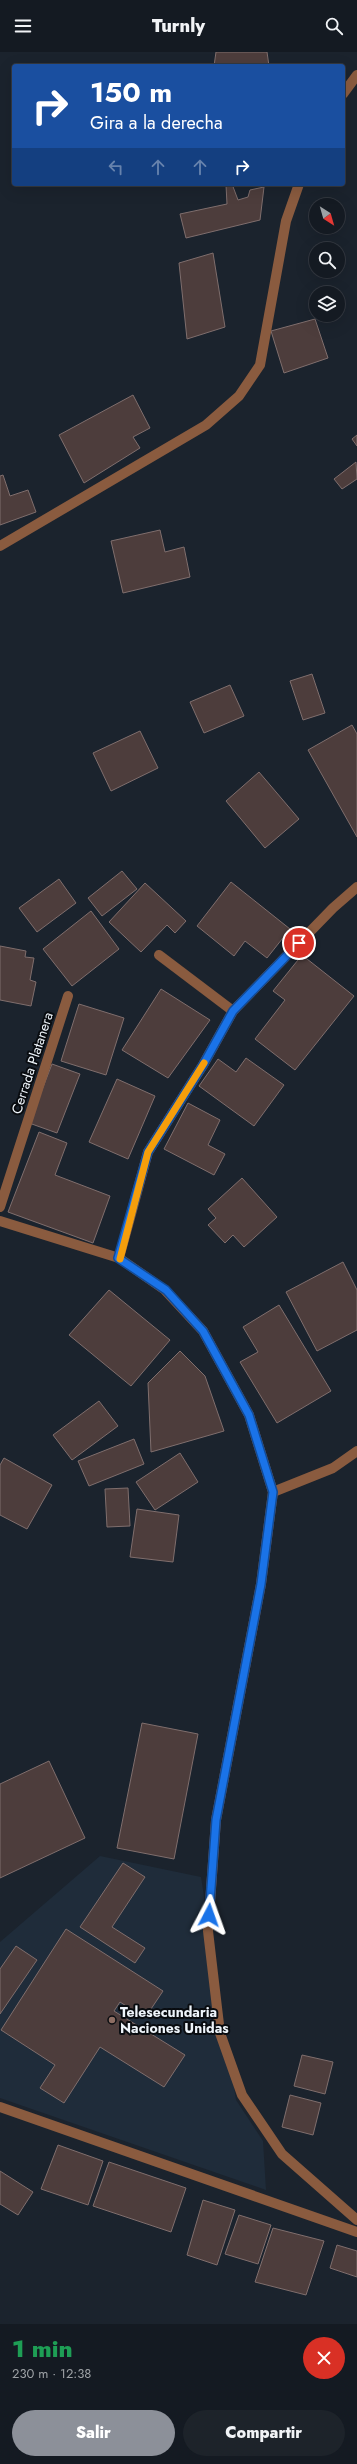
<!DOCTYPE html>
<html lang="es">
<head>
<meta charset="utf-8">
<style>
	:root { --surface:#141a22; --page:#1d232a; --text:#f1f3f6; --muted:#9da1a5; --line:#333840; --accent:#8c9099 }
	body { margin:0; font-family:Jost,sans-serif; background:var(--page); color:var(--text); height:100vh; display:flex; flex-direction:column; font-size:15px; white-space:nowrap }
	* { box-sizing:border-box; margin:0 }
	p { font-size:13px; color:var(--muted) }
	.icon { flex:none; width:22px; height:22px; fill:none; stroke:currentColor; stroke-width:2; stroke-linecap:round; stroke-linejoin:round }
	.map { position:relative; height:2272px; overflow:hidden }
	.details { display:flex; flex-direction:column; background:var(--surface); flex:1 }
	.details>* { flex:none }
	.guide { position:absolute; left:12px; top:12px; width:333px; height:122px; border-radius:4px; box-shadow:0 4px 16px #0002,0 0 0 1px var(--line); background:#1a4fa0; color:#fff; overflow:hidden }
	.needle { width:26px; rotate:143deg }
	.buttons { position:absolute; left:309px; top:146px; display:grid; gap:8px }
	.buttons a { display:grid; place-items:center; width:36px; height:36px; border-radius:50%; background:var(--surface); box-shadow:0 4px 16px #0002,0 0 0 1px var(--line); font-size:20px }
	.pin { position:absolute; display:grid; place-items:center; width:34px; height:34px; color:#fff; margin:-17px; border:2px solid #fff; border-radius:50%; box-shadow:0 1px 4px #0007 }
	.me { position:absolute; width:44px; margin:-22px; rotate:4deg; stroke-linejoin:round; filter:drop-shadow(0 0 3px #0008) }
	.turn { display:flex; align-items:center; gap:14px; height:84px; padding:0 12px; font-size:18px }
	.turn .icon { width:52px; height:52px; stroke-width:2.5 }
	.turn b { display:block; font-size:28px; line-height:34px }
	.lanes { display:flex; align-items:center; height:38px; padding:0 12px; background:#0003; justify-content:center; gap:20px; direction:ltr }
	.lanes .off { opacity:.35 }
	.round { display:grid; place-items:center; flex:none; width:42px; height:42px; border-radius:21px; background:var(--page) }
	.overview { display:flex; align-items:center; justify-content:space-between; height:68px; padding:0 12px }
	h1 { font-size:24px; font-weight:800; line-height:30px; color:#1e9e55 }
	.primary-button { display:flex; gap:8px; margin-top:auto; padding:8px 12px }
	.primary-button a { flex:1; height:46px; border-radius:24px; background:var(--accent); color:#fff; font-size:16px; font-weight:800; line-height:46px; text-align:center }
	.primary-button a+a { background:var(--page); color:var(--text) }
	header { display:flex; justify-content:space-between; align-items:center; height:52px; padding:0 12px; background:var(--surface); font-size:18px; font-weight:800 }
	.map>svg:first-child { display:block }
	.built { fill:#1f2c3a }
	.building { fill:#4d3d3c; stroke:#7f6e6d }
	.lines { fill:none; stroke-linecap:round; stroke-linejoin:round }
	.minor { stroke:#8a5b3f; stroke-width:10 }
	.route-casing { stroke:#114b97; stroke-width:10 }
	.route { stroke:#1a73e8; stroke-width:7 }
	.slow { stroke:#f59e0b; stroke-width:7 }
	.education-dot { fill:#8d6e63; stroke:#090c10; stroke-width:1.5 }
	.labels { text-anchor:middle; stroke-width:4; stroke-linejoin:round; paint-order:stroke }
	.street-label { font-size:14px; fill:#eff5fb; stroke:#090c10 }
	.poi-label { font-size:14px; font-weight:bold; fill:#eff5fb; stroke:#090c10; text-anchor:start }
</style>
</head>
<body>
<header><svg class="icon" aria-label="menu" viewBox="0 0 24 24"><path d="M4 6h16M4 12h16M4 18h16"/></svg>Turnly<svg class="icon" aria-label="search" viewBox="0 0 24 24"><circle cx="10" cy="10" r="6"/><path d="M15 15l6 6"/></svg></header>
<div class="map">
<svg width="357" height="2272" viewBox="0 0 357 2272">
	<rect width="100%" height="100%" fill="#1b232d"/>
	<path class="built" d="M100,1804L201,1825L236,2048L263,2089L266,2138L0,2046V1890Z"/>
	<g class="building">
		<path d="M216,0H267L269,14H214Z"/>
		<path d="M232,132L238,148L248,145L250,138L264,135L260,168L186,186L180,162L227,152L226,133Z"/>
		<path d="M213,201L225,275L187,287L179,211Z"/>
		<path d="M315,267L328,306L284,321L271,279Z"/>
		<path d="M133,343L150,376L133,385L140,396L84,431L59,383Z"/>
		<path d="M357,383V394L352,387Z"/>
		<path d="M356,410L357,427L342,437L334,427Z"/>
		<path d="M3,423L10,444L28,438L36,460L0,473V424Z"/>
		<path d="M160,478L165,500L184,495L190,525L123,541L111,489Z"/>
		<path d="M312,622L325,661L303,668L290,629Z"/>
		<path d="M230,633L244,664L204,681L190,650Z"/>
		<path d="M352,673L357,682V785L308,698Z"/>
		<path d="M140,679L158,716L111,739L93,701Z"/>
		<path d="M259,720L299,767L265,796L226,749Z"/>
		<path d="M122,819L137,837L102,864L88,846Z"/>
		<path d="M59,827L76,851L37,880L19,856Z"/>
		<path d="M231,830L290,877L267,906L245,889L234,904L197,874Z"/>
		<path d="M145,831L186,869L175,881L167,873L141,900L109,870Z"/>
		<path d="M91,859L119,897L72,934L43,897Z"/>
		<path d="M0,894L26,899L25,905L34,906L30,928L36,930L31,954L0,948Z"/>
		<path d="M302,903L354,944L295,1018L255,987L285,948L273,939Z"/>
		<path d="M161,937L210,968L168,1026L122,998Z"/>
		<path d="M79,952L124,966L106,1023L61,1009Z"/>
		<path d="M246,1006L284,1033L254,1074L199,1034L218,1007L236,1020Z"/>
		<path d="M52,1012L80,1022L57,1081L29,1071Z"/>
		<path d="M117,1027L155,1044L128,1107L89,1090Z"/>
		<path d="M188,1051L220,1068L208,1093L225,1102L214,1123L164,1097Z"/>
		<path d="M39,1080L67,1091L55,1123L110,1144L93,1191L8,1160Z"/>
		<path d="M242,1126L277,1165L244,1195L233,1183L225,1191L208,1173L216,1166L208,1157Z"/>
		<path d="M343,1210L357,1238V1278L317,1299L286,1240Z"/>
		<path d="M109,1238L170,1288L131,1334L69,1283Z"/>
		<path d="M279,1253L331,1339L277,1371L240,1310L258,1300L243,1275Z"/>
		<path d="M180,1299L205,1324L224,1379L151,1400L148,1331Z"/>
		<path d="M99,1349L118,1374L72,1408L53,1383Z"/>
		<path d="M134,1387L144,1412L89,1434L78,1409Z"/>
		<path d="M180,1401L198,1430L155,1458L136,1430Z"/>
		<path d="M4,1406L52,1433L27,1477L0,1463V1413Z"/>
		<path d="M128,1436L130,1474L107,1475L105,1437Z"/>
		<path d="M137,1457L179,1463L173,1510L130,1505Z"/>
		<path d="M142,1671L198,1682L174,1807L117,1796Z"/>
		<path d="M49,1709L85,1786L0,1826V1732Z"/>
		<path d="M123,1811L145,1825L112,1875L145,1896L135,1911L80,1875Z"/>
		<path d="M66,1877L163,1939L145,1966L120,1950L114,1959L185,2003L164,2035L100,1995L64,2051L40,2036L55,2013L1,1978Z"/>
		<path d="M16,1894L37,1908L0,1962V1917Z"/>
		<path d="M302,2003L333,2010L325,2042L294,2034Z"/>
		<path d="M290,2043L321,2051L313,2083L282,2075Z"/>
		<path d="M58,2093L103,2109L88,2153L41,2137Z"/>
		<path d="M109,2110L186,2136L171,2180L93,2154Z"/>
		<path d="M0,2119L33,2140L18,2163L0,2152Z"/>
		<path d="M203,2148L235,2158L217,2213L187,2203Z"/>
		<path d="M239,2163L271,2173L258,2212L225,2202Z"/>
		<path d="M273,2176L324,2189L306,2243L255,2230Z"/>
		<path d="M337,2193L357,2199V2225L330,2216Z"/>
	</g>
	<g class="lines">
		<g class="minor">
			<path d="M343,42L357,23"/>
			<path d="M0,494L206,373L239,344L260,313L286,169L299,132"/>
			<path d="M159,903L233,959"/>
			<path d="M0,1155L68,944"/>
			<path d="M0,1169L119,1206L165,1238L203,1279L249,1363L273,1440L261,1532L216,1768L208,1879L220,1981L242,2043L282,2102L357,2168"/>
			<path d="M119,1206L148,1100L203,1013L233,959L333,856L357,835"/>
			<path d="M273,1440L333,1416L357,1399"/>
			<path d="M0,2055L357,2180"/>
		</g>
	</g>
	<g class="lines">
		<defs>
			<path id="route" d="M209,1863L216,1768L261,1532L273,1440L249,1363L203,1279L166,1238L118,1206L148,1100L203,1013L233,959L299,891"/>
		</defs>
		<use href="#route" class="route-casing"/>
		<use href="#route" class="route"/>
		<path class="slow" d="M120,1207L148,1100L204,1011"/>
	</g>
	<circle class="education-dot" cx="112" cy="1968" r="4"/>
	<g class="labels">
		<g class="street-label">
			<text transform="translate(32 1011) rotate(-72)" y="5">Cerrada Platanera</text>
		</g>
		<g class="poi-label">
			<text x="120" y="1965">Telesecundaria<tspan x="120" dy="16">Naciones Unidas</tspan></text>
		</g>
	</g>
</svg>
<div class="buttons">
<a><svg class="needle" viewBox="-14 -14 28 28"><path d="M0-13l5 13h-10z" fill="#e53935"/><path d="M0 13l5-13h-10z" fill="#9da1a5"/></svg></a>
<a><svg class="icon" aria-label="search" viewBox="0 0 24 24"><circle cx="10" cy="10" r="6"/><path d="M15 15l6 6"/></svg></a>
<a><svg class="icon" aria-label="layers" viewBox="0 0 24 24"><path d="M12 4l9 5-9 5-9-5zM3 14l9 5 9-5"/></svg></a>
</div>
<div class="pin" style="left:299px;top:891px;background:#d93025"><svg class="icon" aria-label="arrive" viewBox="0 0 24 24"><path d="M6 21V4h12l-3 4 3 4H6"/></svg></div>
<svg class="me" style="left:209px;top:1863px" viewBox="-20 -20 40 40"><path d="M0-17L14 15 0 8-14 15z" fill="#1a73e8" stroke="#fff" stroke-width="4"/></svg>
<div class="guide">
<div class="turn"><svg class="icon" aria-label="right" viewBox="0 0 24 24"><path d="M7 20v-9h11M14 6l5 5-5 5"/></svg><div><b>150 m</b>Gira a la derecha</div></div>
<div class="lanes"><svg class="icon off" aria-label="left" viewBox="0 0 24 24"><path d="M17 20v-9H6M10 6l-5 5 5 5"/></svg><svg class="icon off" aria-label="ahead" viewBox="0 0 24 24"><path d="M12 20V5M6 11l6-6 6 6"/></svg><svg class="icon off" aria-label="ahead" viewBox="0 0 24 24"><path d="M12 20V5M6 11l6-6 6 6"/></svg><svg class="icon" aria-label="right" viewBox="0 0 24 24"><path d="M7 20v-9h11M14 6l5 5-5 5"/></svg></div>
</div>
</div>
<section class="details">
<div class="overview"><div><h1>1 min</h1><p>230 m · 12:38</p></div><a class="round" style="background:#d93025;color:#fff"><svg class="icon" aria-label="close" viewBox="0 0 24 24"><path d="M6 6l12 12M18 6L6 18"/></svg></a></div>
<div class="primary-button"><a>Salir</a><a>Compartir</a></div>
</section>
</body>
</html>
